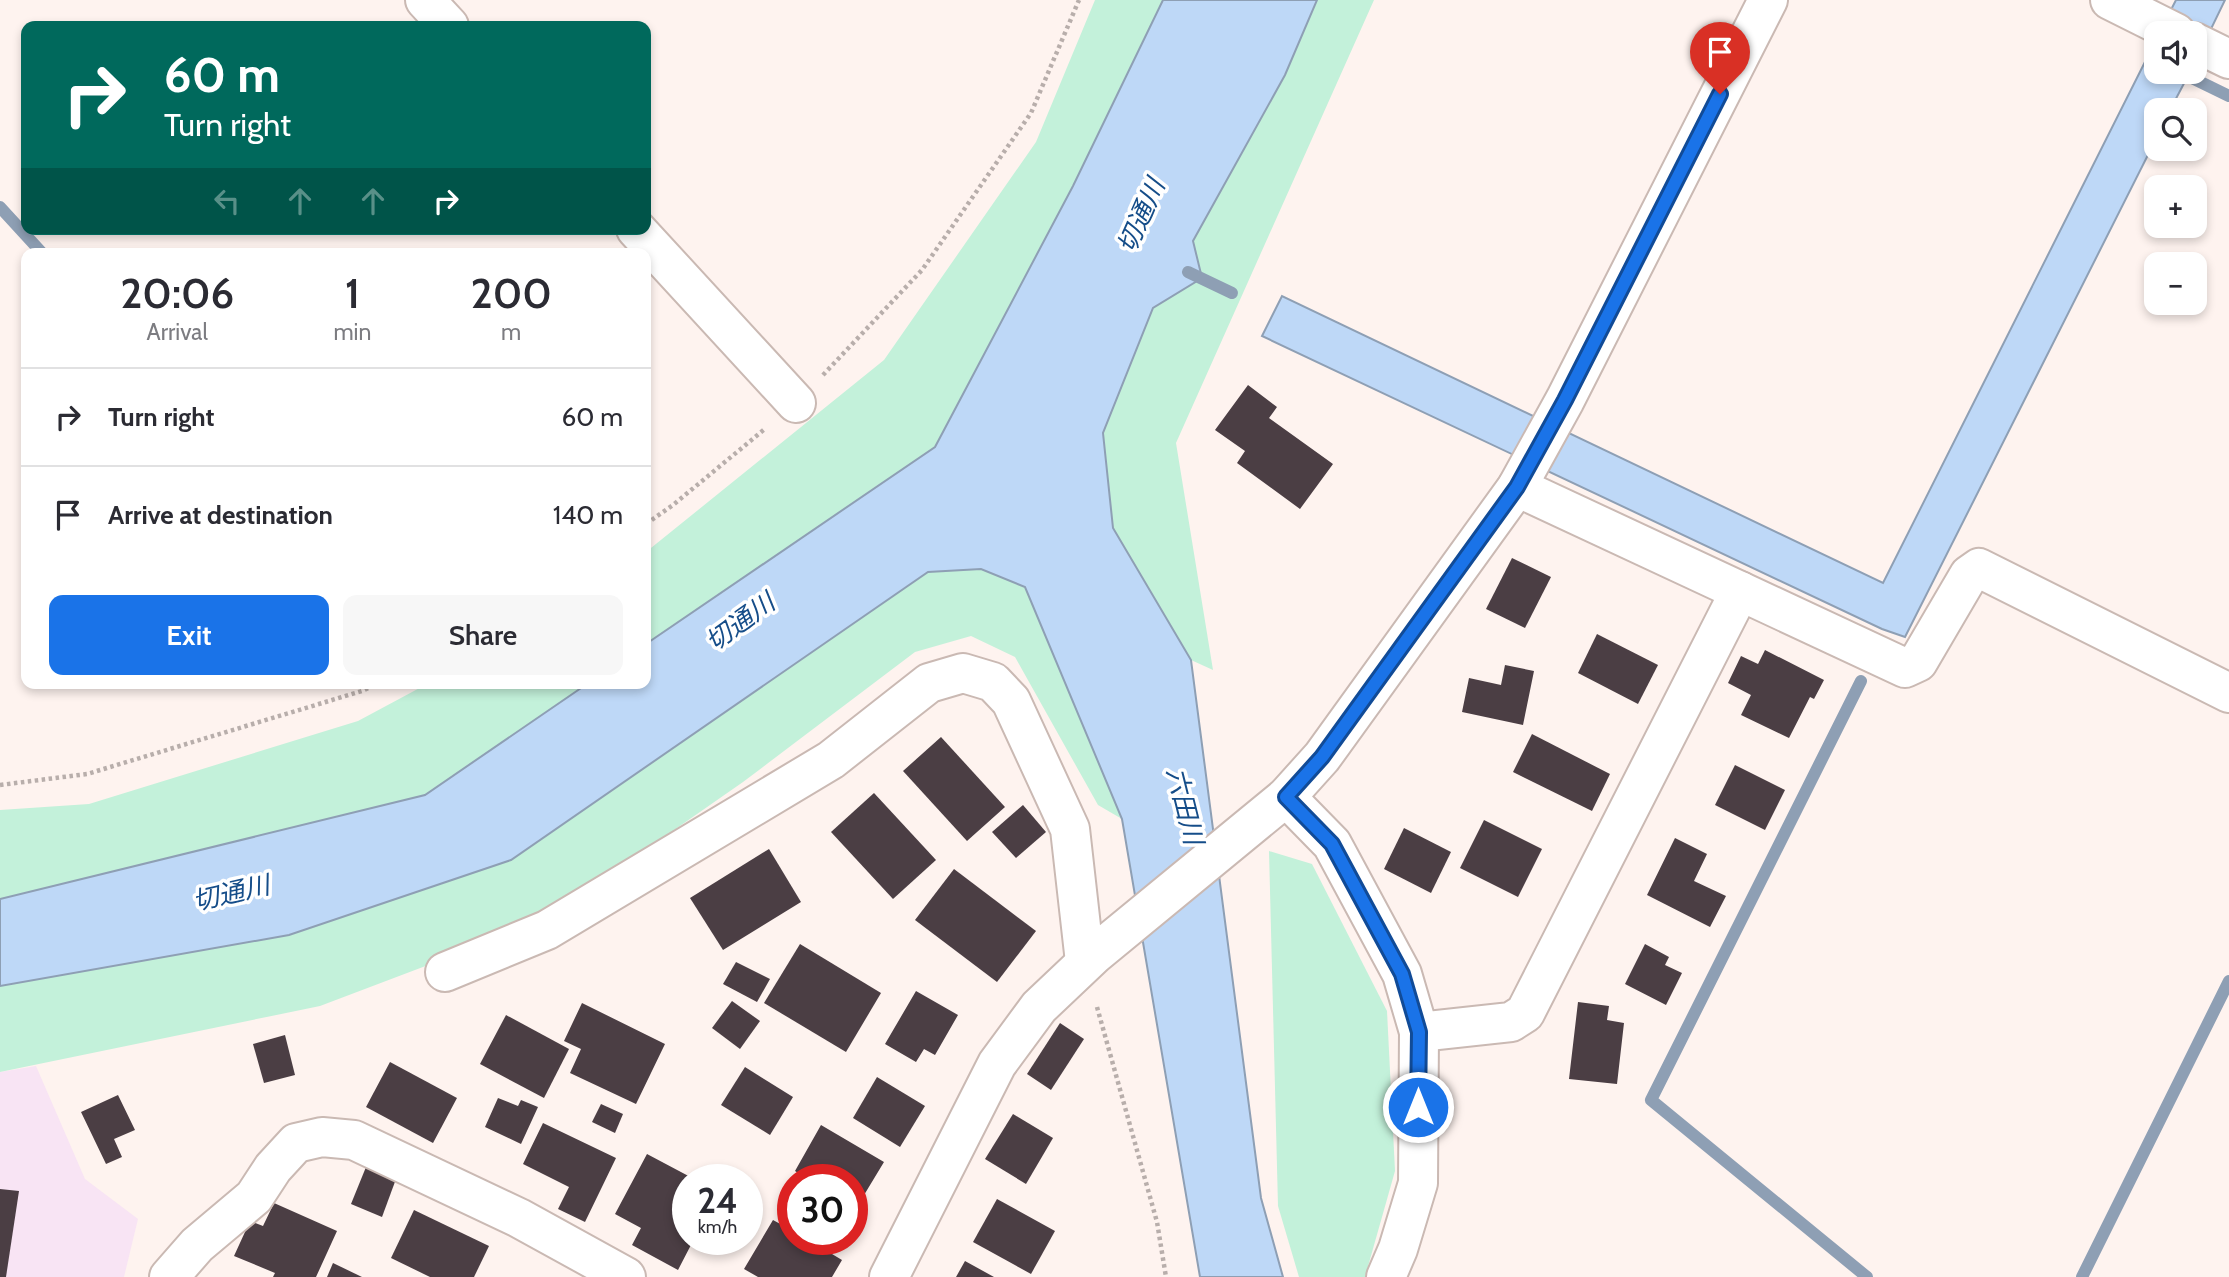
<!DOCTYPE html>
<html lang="en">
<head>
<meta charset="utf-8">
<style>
	:root { --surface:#fff; --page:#f7f7f7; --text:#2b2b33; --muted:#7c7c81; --line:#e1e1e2; --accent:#1a73e8 }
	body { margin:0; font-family:Cabin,"Noto Sans JP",sans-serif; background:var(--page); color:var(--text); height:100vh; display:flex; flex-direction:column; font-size:26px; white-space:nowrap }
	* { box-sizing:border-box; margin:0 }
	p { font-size:23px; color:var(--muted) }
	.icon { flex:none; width:38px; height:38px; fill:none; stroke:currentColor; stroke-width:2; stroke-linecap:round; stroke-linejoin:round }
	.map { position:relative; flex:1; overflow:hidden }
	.drawer { position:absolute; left:21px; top:248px; width:630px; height:441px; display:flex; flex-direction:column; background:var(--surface); border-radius:14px; box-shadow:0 4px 10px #0003 }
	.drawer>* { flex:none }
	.top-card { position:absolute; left:21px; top:21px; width:630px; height:214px; border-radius:14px; box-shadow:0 4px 10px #0003; background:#00695c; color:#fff; overflow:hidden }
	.tools { position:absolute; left:2144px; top:21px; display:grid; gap:14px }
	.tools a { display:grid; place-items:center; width:63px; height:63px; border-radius:14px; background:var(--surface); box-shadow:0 4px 10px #0003; font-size:35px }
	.speed { position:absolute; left:672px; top:1164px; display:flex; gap:14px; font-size:35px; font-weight:700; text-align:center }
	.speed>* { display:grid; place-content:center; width:91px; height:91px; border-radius:50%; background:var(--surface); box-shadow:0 4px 10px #0003; line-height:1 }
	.speed small { font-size:18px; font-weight:400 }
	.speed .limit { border:10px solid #d22; background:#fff; color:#111 }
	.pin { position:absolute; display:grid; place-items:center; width:60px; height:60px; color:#fff; margin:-72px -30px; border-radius:50% 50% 50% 0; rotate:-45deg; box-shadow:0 0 7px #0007 }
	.pin .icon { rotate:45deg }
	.me { position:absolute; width:77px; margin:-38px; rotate:0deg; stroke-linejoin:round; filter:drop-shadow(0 0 5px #0008) }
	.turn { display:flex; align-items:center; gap:24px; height:147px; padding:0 28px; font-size:32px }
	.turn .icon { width:91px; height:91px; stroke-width:2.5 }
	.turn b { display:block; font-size:49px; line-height:60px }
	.lanes { display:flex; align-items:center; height:66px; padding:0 28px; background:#0003; justify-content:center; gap:35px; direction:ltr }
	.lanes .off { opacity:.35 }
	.eta { display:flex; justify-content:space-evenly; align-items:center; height:119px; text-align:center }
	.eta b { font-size:42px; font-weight:600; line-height:49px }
	.action { display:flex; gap:14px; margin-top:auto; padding:14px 28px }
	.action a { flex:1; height:80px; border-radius:14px; background:var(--accent); color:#fff; font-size:28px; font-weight:600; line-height:80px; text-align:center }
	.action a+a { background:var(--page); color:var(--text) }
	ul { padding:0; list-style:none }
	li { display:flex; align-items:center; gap:21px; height:98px; padding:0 28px; border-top:2px solid var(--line) }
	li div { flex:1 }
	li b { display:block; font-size:26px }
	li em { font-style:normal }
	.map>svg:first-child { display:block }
	.commercial { fill:#f8e4f4 }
	.green { fill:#c3f1da }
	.water { fill:#bed8f7; stroke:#8e9fb4; stroke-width:2 }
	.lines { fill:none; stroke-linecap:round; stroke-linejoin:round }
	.stream { stroke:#8e9fb4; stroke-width:12 }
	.building { fill:#4b3e44 }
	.street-casing { stroke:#cab9b3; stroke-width:42 }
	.path { stroke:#b8aeab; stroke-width:4.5; stroke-dasharray:3.5 3.5; stroke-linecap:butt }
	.street { stroke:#fff; stroke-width:38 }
	.route-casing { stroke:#114b97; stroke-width:18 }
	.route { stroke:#1a73e8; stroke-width:12 }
	.labels { text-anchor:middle; stroke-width:7; stroke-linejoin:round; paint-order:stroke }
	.water-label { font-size:26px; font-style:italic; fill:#154d89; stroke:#fff }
</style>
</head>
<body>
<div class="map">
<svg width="2229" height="1277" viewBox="0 0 2229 1277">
	<rect width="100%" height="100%" fill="#fef3ef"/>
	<path class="commercial" d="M36,1066L85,1179L138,1219L124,1277H0V1072Z"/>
	<g class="green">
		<path d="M1095,0H1163L1073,186L935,447L646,644V552L884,360L1036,142Z"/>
		<path d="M1317,0H1374L1176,443L1213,670L1191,660L1113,528L1103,433L1153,308L1202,278L1193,241L1285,75Z"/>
		<path d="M981,569L1025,587L1122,819L1098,805L1015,657L971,636L915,652L743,782L542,922L320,1006L0,1072V986L289,935L511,860L928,572Z"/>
		<path d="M427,684H587L425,795L0,899V810L89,804L358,721Z"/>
		<path d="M1269,851L1312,864L1387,1011L1395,1171L1365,1277H1299L1278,1206Z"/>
	</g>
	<g class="water">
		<path d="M1163,0H1317L1285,75L1193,241L1202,278L1153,308L1103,433L1113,528L1191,660L1261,1198L1283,1277H1200L1122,819L1025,587L981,569L928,572L511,860L289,935L0,986V899L425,795L587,684H646V644L935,447L1073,186Z"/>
		<path d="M2176,0H2225L2195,62L2159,33Z"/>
		<path d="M2156,40V72H2190L2170,110H2156V139L1905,637L1882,629L1262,336L1282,296L1883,583Z"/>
	</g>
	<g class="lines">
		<g class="stream">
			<path d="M2188,76L2229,96"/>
			<path d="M0,207L43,254"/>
			<path d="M1188,272L1232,293"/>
			<path d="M1861,681L1651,1100L1867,1277"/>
			<path d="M2082,1277L2229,981"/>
		</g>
	</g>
	<g class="building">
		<path d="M1248,385L1277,407L1269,418L1333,464L1300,509L1237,463L1245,451L1215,430Z"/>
		<path d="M1512,558L1551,577L1525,628L1486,609Z"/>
		<path d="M1597,634L1658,665L1638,704L1578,673Z"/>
		<path d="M1765,650L1824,680L1814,699L1810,697L1789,738L1741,715L1751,695L1728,683L1741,656L1758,664Z"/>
		<path d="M1505,665L1534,671L1523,725L1462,712L1469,678L1501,685Z"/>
		<path d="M1532,734L1610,774L1592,811L1513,772Z"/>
		<path d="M941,737L1005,807L967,841L903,771Z"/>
		<path d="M1735,765L1785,790L1765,830L1715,805Z"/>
		<path d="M874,793L936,860L893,899L831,832Z"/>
		<path d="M1023,805L1046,832L1016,858L992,832Z"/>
		<path d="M1484,820L1542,849L1518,897L1460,868Z"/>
		<path d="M1404,828L1451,852L1431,893L1384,869Z"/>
		<path d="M1675,838L1707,854L1694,881L1726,896L1710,927L1647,895Z"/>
		<path d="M769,849L801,902L723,950L690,898Z"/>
		<path d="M954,869L1036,931L997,982L915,920Z"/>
		<path d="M800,944L881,993L846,1052L764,1003Z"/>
		<path d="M1645,944L1669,957L1665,965L1682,973L1666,1005L1625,984Z"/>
		<path d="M736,962L770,979L757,1002L723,984Z"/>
		<path d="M916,991L958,1015L935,1055L924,1049L916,1062L885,1044Z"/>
		<path d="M732,1001L760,1021L740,1049L712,1028Z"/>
		<path d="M1578,1002L1609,1006L1607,1020L1624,1023L1617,1084L1569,1079Z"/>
		<path d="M582,1003L665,1044L636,1104L570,1073L581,1049L564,1041Z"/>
		<path d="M506,1015L569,1049L544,1098L480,1064Z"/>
		<path d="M1060,1023L1084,1039L1051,1090L1027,1074Z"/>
		<path d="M285,1035L295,1075L264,1083L253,1044Z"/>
		<path d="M390,1062L457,1098L433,1143L366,1107Z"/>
		<path d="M745,1067L793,1097L770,1135L721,1105Z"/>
		<path d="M877,1077L925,1106L900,1147L853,1118Z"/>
		<path d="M118,1095L135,1130L114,1139L122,1157L106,1164L81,1112Z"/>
		<path d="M498,1098L518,1106L521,1100L538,1107L521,1144L485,1127Z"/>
		<path d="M601,1104L623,1114L615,1133L592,1122Z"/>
		<path d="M1013,1114L1053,1138L1026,1184L985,1159Z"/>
		<path d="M543,1123L616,1158L585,1222L558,1209L569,1187L523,1164Z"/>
		<path d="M821,1125L884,1162L861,1200L852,1195V1180H809L795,1171Z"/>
		<path d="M647,1154L696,1180H688V1239H721L714,1252L693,1241L678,1270L632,1245L641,1228L615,1214Z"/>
		<path d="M366,1167L396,1179L382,1217L351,1204Z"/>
		<path d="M0,1189L19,1191L6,1277H0Z"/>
		<path d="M997,1199L1055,1231L1031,1274L973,1242Z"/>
		<path d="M274,1203L337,1231L316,1277H273L275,1273L234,1256L250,1221L263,1226Z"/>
		<path d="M414,1210L489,1246L474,1277H430L391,1258Z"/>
		<path d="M773,1220L793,1231V1239H807L842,1260L832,1277H758L744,1269Z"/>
		<path d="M965,1261L994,1277H956Z"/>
		<path d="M333,1263L362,1277H327Z"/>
	</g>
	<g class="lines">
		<defs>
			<g id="street">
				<path d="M425,0L449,26"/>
				<path d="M2110,0L2176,33"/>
				<path d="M2194,42L2229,59"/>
				<path d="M636,229L796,403"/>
				<path d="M1517,487L1905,668L1918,662L1969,575L1979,568L2229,693"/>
				<path d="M1286,797L1332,844L1402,974L1419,1032L1418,1183L1398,1249L1386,1277"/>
				<path d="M445,972L547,930L831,760L929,683L963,673L993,682L1011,701L1070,829L1085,962"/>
				<path d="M1419,1032L1511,1022L1525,1013L1740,591"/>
				<path d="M169,1277L197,1245L254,1197L273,1168L296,1143L322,1137L354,1140L519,1218L626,1277"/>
				<path d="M889,1277L997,1064L1039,1007L1095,954L1286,797L1322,757L1517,487L1565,400L1768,0"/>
			</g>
		</defs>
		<use href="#street" class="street-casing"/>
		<g class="path">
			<path d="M823,375L922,270L1031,113L1079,0"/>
			<path d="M646,524L673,505L766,428"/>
			<path d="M0,785L87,774L362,691L377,684"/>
			<path d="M1097,1007L1157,1222L1166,1277"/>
		</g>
		<use href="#street" class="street"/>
	</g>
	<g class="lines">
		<defs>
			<path id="route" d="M1418,1107L1419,1032L1402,974L1332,844L1286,797L1322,757L1517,487L1565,400L1720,94"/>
		</defs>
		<use href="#route" class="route-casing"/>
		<use href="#route" class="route"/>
	</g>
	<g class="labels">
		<g class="water-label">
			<text transform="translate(1141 216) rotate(-66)" y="9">切通川</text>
			<text transform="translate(740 622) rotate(-36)" y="9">切通川</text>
			<text transform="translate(1185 806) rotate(76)" y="9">六田川</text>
			<text transform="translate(231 893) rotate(-13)" y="9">切通川</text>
		</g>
	</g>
</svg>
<div class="tools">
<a><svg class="icon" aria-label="sound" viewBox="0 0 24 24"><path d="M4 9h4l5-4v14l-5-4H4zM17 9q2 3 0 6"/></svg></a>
<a><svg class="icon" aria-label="search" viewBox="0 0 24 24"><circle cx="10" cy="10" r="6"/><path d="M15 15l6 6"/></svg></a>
<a>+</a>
<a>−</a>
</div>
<div class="speed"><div>24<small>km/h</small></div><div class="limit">30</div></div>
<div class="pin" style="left:1720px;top:94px;background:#d93025"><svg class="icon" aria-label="arrive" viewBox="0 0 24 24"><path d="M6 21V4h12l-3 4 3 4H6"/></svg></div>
<svg class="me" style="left:1418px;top:1107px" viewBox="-20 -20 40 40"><circle r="17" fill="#1a73e8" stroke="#fff" stroke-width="3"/><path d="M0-11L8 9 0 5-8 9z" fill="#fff"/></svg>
<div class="top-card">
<div class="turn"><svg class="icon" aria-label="right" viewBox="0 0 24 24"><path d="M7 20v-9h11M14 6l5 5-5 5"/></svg><div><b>60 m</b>Turn right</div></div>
<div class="lanes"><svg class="icon off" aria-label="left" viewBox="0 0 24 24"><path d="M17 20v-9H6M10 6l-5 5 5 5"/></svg><svg class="icon off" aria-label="ahead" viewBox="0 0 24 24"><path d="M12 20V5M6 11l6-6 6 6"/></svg><svg class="icon off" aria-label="ahead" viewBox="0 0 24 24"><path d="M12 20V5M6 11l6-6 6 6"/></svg><svg class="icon" aria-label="right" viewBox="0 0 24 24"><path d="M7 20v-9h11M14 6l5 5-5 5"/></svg></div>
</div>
<section class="drawer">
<div class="eta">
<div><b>20:06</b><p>Arrival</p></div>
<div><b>1</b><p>min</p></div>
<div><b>200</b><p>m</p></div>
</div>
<ul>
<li><svg class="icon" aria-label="right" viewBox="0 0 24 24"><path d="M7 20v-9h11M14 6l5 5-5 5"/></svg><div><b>Turn right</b></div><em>60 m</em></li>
<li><svg class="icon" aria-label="arrive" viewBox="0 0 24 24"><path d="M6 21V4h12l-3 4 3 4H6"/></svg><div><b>Arrive at destination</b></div><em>140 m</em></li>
</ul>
<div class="action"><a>Exit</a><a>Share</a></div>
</section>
</div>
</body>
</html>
